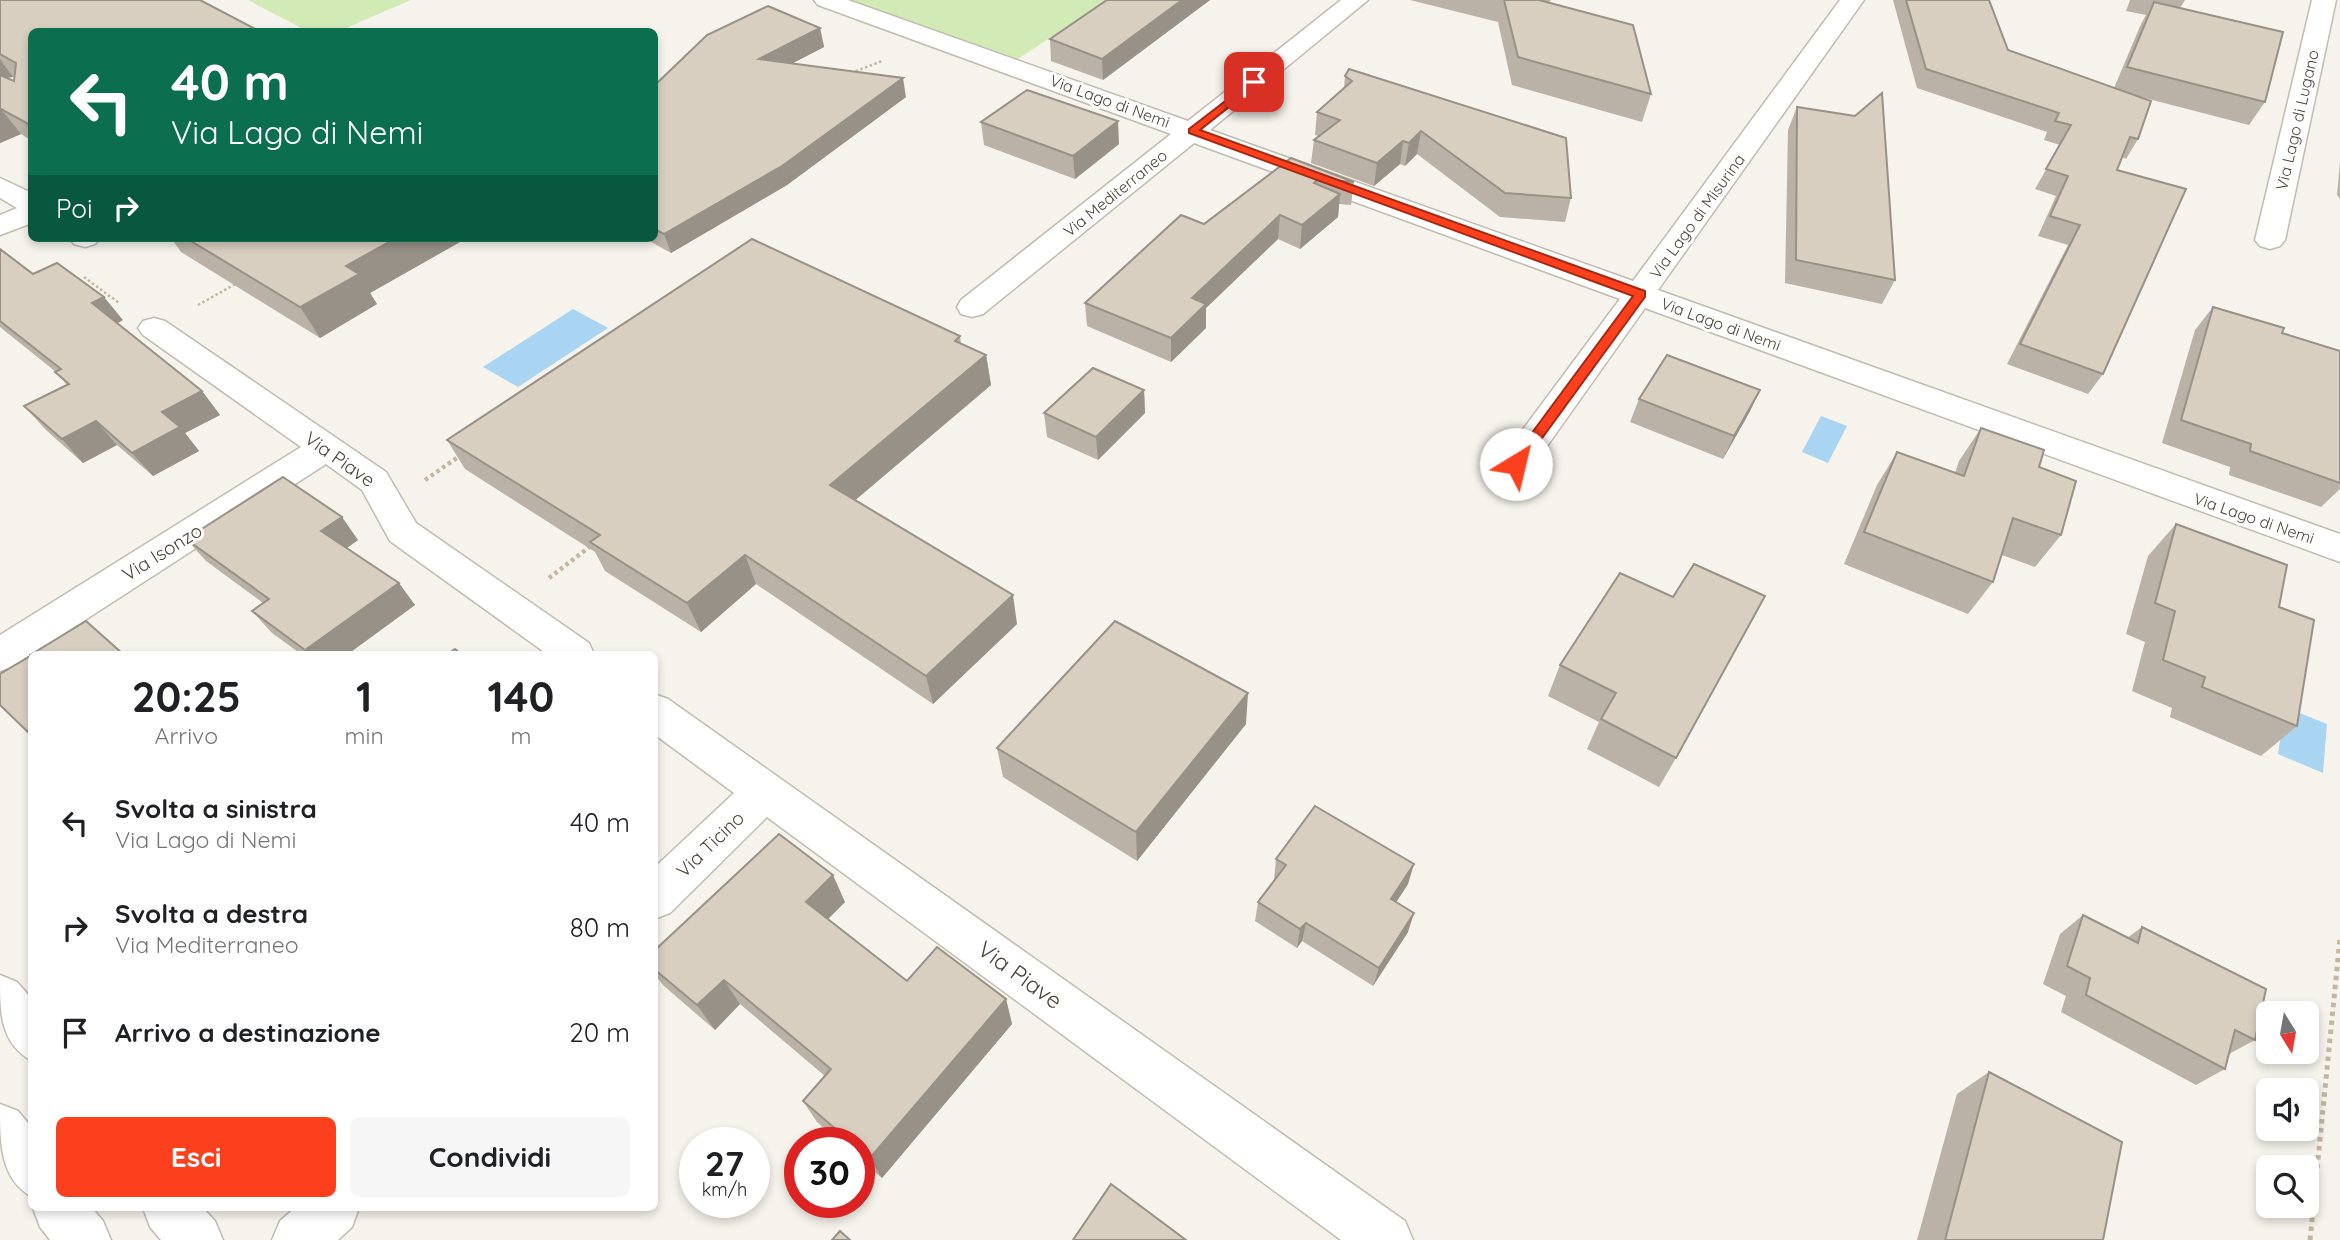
<!DOCTYPE html>
<html lang="it">
<head>
<meta charset="utf-8">
<style>
	:root { --surface:#fff; --page:#f6f6f6; --text:#202124; --muted:#757577; --accent:#fc3f1d }
	body { margin:0; font-family:Quicksand,sans-serif; background:var(--page); color:var(--text); height:100vh; display:flex; flex-direction:column; font-size:26px; white-space:nowrap }
	* { box-sizing:border-box; margin:0 }
	p { font-size:23px; color:var(--muted) }
	.icon { flex:none; width:38px; height:38px; fill:none; stroke:currentColor; stroke-width:2; stroke-linecap:round; stroke-linejoin:round }
	.map { position:relative; flex:1; overflow:hidden }
	.panel { position:absolute; left:28px; top:651px; width:630px; height:560px; display:flex; flex-direction:column; background:var(--surface); border-radius:10px; box-shadow:0 4px 10px #0003 }
	.panel>* { flex:none }
	.guide { position:absolute; left:28px; top:28px; width:630px; height:214px; border-radius:10px; box-shadow:0 4px 10px #0003; background:#0b6e4f; color:#fff; overflow:hidden }
	.needle { width:46px; rotate:169deg }
	.fabs { position:absolute; left:2256px; top:1001px; display:grid; gap:14px }
	.fabs a { display:grid; place-items:center; width:63px; height:63px; border-radius:10px; background:var(--surface); box-shadow:0 4px 10px #0003; font-size:35px }
	.speed { position:absolute; left:679px; top:1127px; display:flex; gap:14px; font-size:35px; font-weight:700; text-align:center }
	.speed>* { display:grid; place-content:center; width:91px; height:91px; border-radius:50%; background:var(--surface); box-shadow:0 4px 10px #0003; line-height:1 }
	.speed small { font-size:18px; font-weight:400 }
	.speed .limit { border:10px solid #d22; background:#fff; color:#111 }
	.pin { position:absolute; display:grid; place-items:center; width:60px; height:60px; color:#fff; margin:-30px; border-radius:14px; box-shadow:0 4px 10px #0006 }
	.me { position:absolute; width:77px; margin:-38px; rotate:36deg; stroke-linejoin:round; filter:drop-shadow(0 0 5px #0008) }
	.turn { display:flex; align-items:center; gap:24px; height:147px; padding:0 28px; font-size:32px }
	.turn .icon { width:91px; height:91px; stroke-width:2.5 }
	.turn b { display:block; font-size:49px; line-height:60px }
	.then { display:flex; align-items:center; height:66px; padding:0 28px; background:#0003; gap:14px; font-size:26px }
	.eta { display:flex; justify-content:space-evenly; align-items:center; height:119px; text-align:center }
	.eta b { font-size:42px; font-weight:800; line-height:49px }
	.cta { display:flex; gap:14px; margin-top:auto; padding:14px 28px }
	.cta a { flex:1; height:80px; border-radius:10px; background:var(--accent); color:#fff; font-size:28px; font-weight:800; line-height:80px; text-align:center }
	.cta a+a { background:var(--page); color:var(--text) }
	ul { padding:0; list-style:none }
	li { display:flex; align-items:center; gap:21px; height:105px; padding:0 28px }
	li div { flex:1 }
	li b { display:block; font-size:26px }
	li em { font-style:normal }
	.map>svg:first-child { display:block }
	.green { fill:#d2eab5 }
	.water { fill:#a9d4f2 }
	.lines { fill:none; stroke-linecap:round; stroke-linejoin:round }
	.street-casing { stroke:#c2bbae; stroke-width:3 }
	.path-far2 { stroke:#c4b79f; stroke-width:2.5; stroke-dasharray:2.5 2.5; stroke-linecap:butt }
	.path-far1 { stroke:#c4b79f; stroke-width:4.5; stroke-dasharray:3.5 3.5; stroke-linecap:butt }
	.path { stroke:#c4b79f; stroke-width:5; stroke-dasharray:4.5 4.5; stroke-linecap:butt }
	.street { fill:#fff; fill-rule:evenodd }
	.wall { fill:#bab2a6; fill-rule:evenodd }
	.shaded-wall { fill:#979187 }
	.building { fill:#d8cfc1; stroke:#979187; stroke-width:2 }
	.route { fill:#fc3f1d; stroke:#a42913; stroke-width:2 }
	.labels { text-anchor:middle; stroke-width:6; stroke-linejoin:round; paint-order:stroke }
	.far-street-label { font-size:16px; fill:#4b4439; stroke:#fff }
	.street-label { font-size:19px; fill:#4b4439; stroke:#fff }
	.near-street-label { font-size:23px; fill:#4b4439; stroke:#fff }
</style>
</head>
<body>
<div class="map">
<svg width="2340" height="1240" viewBox="0 0 2340 1240">
	<rect width="100%" height="100%" fill="#f6f3ec"/>
	<g class="green">
		<path d="M248,0H411L339,31L309,32Z"/>
		<path d="M844,0H1107L1018,59Z"/>
	</g>
	<g class="water">
		<path d="M573,309L608,328L518,387L483,367Z"/>
		<path d="M1821,416L1847,426L1828,463L1802,452Z"/>
		<path d="M2285,707L2327,724L2323,773L2278,754Z"/>
	</g>
	<g class="lines">
		<defs>
			<g id="street">
				<path d="M814,0H848L1188,121L1341,0H1368L1210,130L1633,281L1840,0H1864L1658,290L2340,534V562L1645,308L1528,473L1516,476L1504,473L1499,464L1504,455L1620,299L1194,143L983,314L972,317L961,314L957,307L961,300L1171,134L818,5Z"/>
				<path d="M2312,0H2336L2285,240L2280,246L2270,249L2260,246L2255,240Z"/>
				<path d="M0,178L32,193V223L0,235V215L17,208L0,198Z"/>
				<path d="M69,238H100L95,244L85,247L74,244Z"/>
				<path d="M154,318L165,321L386,472L416,523L589,643L594,654H547L390,541L362,490L326,464L14,666L0,671V635L301,447L143,335L138,328L143,321Z"/>
				<path d="M654,694L668,699L1405,1221L1413,1240H1341L767,817L670,913L654,919V868L734,793L654,734Z"/>
				<path d="M0,975L17,982L32,999V1061C0,1043 0,1014 0,975Z"/>
				<path d="M0,1104L18,1111L32,1128V1197C0,1179 0,1144 0,1104Z"/>
				<path d="M33,1208H92L103,1221L111,1240H50L40,1227Z"/>
				<path d="M143,1208H203L215,1221L223,1240H161L150,1227Z"/>
				<path d="M295,1208H359L352,1227L338,1240H272L280,1221Z"/>
			</g>
		</defs>
		<use href="#street" class="street-casing"/>
		<g class="path-far2">
			<path d="M851,73L882,61"/>
			<path d="M84,277L119,303"/>
			<path d="M198,305L239,282"/>
		</g>
		<g class="path-far1">
			<path d="M425,480L461,455"/>
			<path d="M549,578L592,545"/>
		</g>
		<path class="path" d="M2310,1240L2340,938"/>
		<use href="#street" class="street"/>
	</g>
	<g class="wall">
		<path d="M0,0L32,32V141L21,134L0,143ZM13,77H15L14,81L6,78Z"/>
		<path d="M1107,0H1210L1103,80L1051,61L1050,39Z"/>
		<path d="M1410,0H1551L1549,2L1651,94L1642,122L1512,85L1498,22Z"/>
		<path d="M1893,0H1989L2008,50L2114,88L2141,24L2146,15L2126,11L2130,0H2185L2180,8L2265,102L2249,125L2137,96L2138,139L2126,159L2122,157L2117,170L2103,374L2088,394L2007,364L2068,245L2038,236L2056,196L2035,189L2060,145L2044,140L2047,132L1917,88Z"/>
		<path d="M820,28L824,47L791,64L906,97L787,185L671,253L644,238H654V86Z"/>
		<path d="M1345,76L1571,198L1565,222L1500,217L1417,154L1405,166L1400,164L1374,186L1311,163L1314,140L1319,136L1315,135L1317,112L1344,88Z"/>
		<path d="M1797,107L1895,280L1882,304L1785,283L1788,130Z"/>
		<path d="M981,122L1119,144L1075,179L984,145Z"/>
		<path d="M1291,158L1354,182L1351,205L1339,204L1338,217L1300,249L1278,239L1206,308V328L1171,362L1087,326L1085,303L1204,224Z"/>
		<path d="M2340,161V199L2337,195Z"/>
		<path d="M171,238H467L370,293L377,304L320,338L181,252Z"/>
		<path d="M0,249L33,274L123,320L117,323L202,391L220,415L185,433L199,451L153,476L117,445L83,463L46,430L24,406L67,385L56,372L0,327Z"/>
		<path d="M2213,307L2282,333L2340,351V489L2321,507L2229,475L2230,467L2162,443L2195,330Z"/>
		<path d="M960,336L961,344L986,355L991,385L855,500L1017,624L933,704L756,584L701,632L605,571L595,552L465,469L447,440Z"/>
		<path d="M1144,390L1145,413L1098,460L1047,437L1044,413Z"/>
		<path d="M1760,390L1749,413L1723,459L1630,422L1639,399Z"/>
		<path d="M1981,428L2039,467L2061,535L2035,567L2002,555L1993,582L1968,614L1844,564L1877,485L1897,452L1955,473L1959,461Z"/>
		<path d="M2176,524L2279,607L2297,726L2261,756L2170,717L2172,708L2132,691L2145,642L2126,634L2148,556Z"/>
		<path d="M186,539L358,540L347,548L415,605L348,654H301L272,633L252,611L263,603L206,561Z"/>
		<path d="M1620,573L1676,758L1659,787L1587,749L1599,722L1548,696L1560,665Z"/>
		<path d="M1246,724L1137,861L1003,777L997,748Z"/>
		<path d="M1276,859L1408,884L1396,902L1408,932L1373,986L1302,941L1297,948L1255,921L1258,902L1275,879H1274Z"/>
		<path d="M845,902L828,919L907,981L1006,999L1012,1024L882,1178L859,1159V1143H841L817,1122L803,1101L825,1076L740,1004L715,1030L664,986L654,974V951Z"/>
		<path d="M2083,915L2127,938L2142,927L2255,1040L2229,1054L2225,1069L2196,1085L2061,1012L2066,996L2043,984L2060,934Z"/>
		<path d="M1989,1072L2103,1240H1917L1957,1094Z"/>
	</g>
	<g class="shaded-wall">
		<path d="M1182,0H1210L1103,80L1102,59Z"/>
		<path d="M820,28L824,47L764,78L759,59Z"/>
		<path d="M0,59L13,77L3,78L0,83Z"/>
		<path d="M903,78L906,97L787,185L671,253L664,234Z"/>
		<path d="M0,109H1L21,134L0,143Z"/>
		<path d="M1118,121L1119,144L1075,179L1073,156Z"/>
		<path d="M1421,131L1417,154L1405,166L1409,143Z"/>
		<path d="M1403,141L1400,164L1374,186L1377,163Z"/>
		<path d="M1340,194L1338,217L1300,249L1302,225Z"/>
		<path d="M1280,215L1278,239L1206,308V328L1171,362V338L1192,298Z"/>
		<path d="M396,238H467L370,293L377,304L320,338L300,307L346,266Z"/>
		<path d="M104,297L123,320L111,327L92,303Z"/>
		<path d="M986,355L991,385L839,514L830,485Z"/>
		<path d="M1144,390L1145,413L1098,460L1096,437Z"/>
		<path d="M1760,390L1749,413L1723,459L1734,436Z"/>
		<path d="M202,391L220,415L185,433L199,451L153,476L132,453L162,412Z"/>
		<path d="M96,421L117,445L83,463L62,439Z"/>
		<path d="M342,517L358,540L338,554L321,531Z"/>
		<path d="M745,555L756,584L701,632L687,603Z"/>
		<path d="M399,583L415,605L348,654H309L305,650Z"/>
		<path d="M1013,595L1017,624L933,704L926,676Z"/>
		<path d="M1248,693L1246,724L1137,861L1136,832Z"/>
		<path d="M1414,864L1408,884L1386,918L1391,899Z"/>
		<path d="M833,875L845,902L819,928L806,902Z"/>
		<path d="M1414,913L1408,932L1373,986L1379,968Z"/>
		<path d="M1306,923L1302,941L1297,948L1300,929Z"/>
		<path d="M724,980L740,1004L715,1030L697,1005Z"/>
		<path d="M1006,999L1012,1024L882,1178L870,1158Z"/>
	</g>
	<g class="building">
		<path d="M0,0H200L261,32H32V126L1,109H0V75L14,81L16,63L0,54Z"/>
		<path d="M1107,0H1182L1102,59L1050,39Z"/>
		<path d="M1504,0H1539L1633,25L1651,94L1518,57Z"/>
		<path d="M1906,0H1989L2008,50L2151,101L2138,139L2130,137L2117,170L2186,189L2103,374L2020,344L2080,225L2050,216L2068,176L2046,169L2071,125L2055,121L2059,113L1926,69Z"/>
		<path d="M2154,2L2283,32L2265,102L2127,67Z"/>
		<path d="M768,6L820,28L759,59L903,78L782,166L664,234L654,229V86L707,35Z"/>
		<path d="M1349,69L1566,138L1571,198L1505,193L1421,131L1409,143L1403,141L1377,163L1314,140L1340,120L1317,112L1352,81L1345,76Z"/>
		<path d="M1027,90L1118,121L1073,156L981,122Z"/>
		<path d="M1882,93L1895,280L1796,260L1797,107L1855,116Z"/>
		<path d="M1291,158L1354,182L1318,179L1314,183L1340,194L1302,225L1280,215L1192,298L1206,304L1171,338L1085,303L1181,215L1204,224Z"/>
		<path d="M186,238H396L346,266L359,274L300,307Z"/>
		<path d="M752,239L960,336L955,341L986,355L830,485L1013,595L926,676L745,555L687,603L590,542L600,535L447,440Z"/>
		<path d="M0,249L33,274L57,263L104,297L92,303L202,391L162,412L180,427L132,453L96,421L62,439L24,406L69,384L55,372L61,369L0,321Z"/>
		<path d="M2213,307L2284,328L2282,333L2340,351V483L2250,451L2251,444L2181,420Z"/>
		<path d="M1667,355L1760,390L1734,436L1639,399Z"/>
		<path d="M1093,368L1144,390L1096,437L1044,413Z"/>
		<path d="M1981,428L2044,450L2039,467L2076,481L2061,535L2013,518L1993,582L1864,532L1897,452L1964,476Z"/>
		<path d="M283,477L342,517L321,531L399,583L305,650L252,611L269,599L186,539Z"/>
		<path d="M2176,524L2287,565L2279,607L2314,620L2297,726L2202,687L2205,677L2163,660L2175,611L2155,603Z"/>
		<path d="M1694,564L1765,596L1676,758L1601,719L1616,693L1560,665L1620,573L1673,597Z"/>
		<path d="M86,621L123,654H32Z"/>
		<path d="M1115,621L1248,693L1136,832L997,748Z"/>
		<path d="M455,649L461,654H448Z"/>
		<path d="M32,655V736L0,705V674Z"/>
		<path d="M1315,806L1414,864L1391,899L1414,913L1379,968L1306,923L1300,929L1258,902L1286,865L1276,859Z"/>
		<path d="M779,834L833,875L806,902L907,981L937,947L1006,999L870,1158L859,1149V1143H852L803,1101L831,1069L724,980L697,1005L654,969V951Z"/>
		<path d="M2083,915L2138,943L2142,927L2266,989L2255,1040L2235,1030L2225,1069L2086,995L2090,978L2067,966Z"/>
		<path d="M1989,1072L2122,1142L2103,1240H1945Z"/>
		<path d="M1111,1184L1186,1240H1073Z"/>
		<path d="M840,1231L850,1240H832Z"/>
	</g>
	<path class="route" d="M1254,79L1259,82L1258,84L1200,130L1645,291V297L1521,467L1516,469L1509,464L1633,296L1189,133V129Z"/>
	<g class="labels">
		<g class="far-street-label">
			<text transform="translate(1110 101) rotate(20)" y="6">Via Lago di Nemi</text>
			<text transform="translate(2297 120) rotate(-77)" y="6">Via Lago di Lugano</text>
			<text transform="translate(1115 193) rotate(-39)" y="6">Via Mediterraneo</text>
			<text transform="translate(1697 216) rotate(-54)" y="6">Via Lago di Misurina</text>
			<text transform="translate(1721 324) rotate(20)" y="6">Via Lago di Nemi</text>
			<text transform="translate(2254 518) rotate(19)" y="6">Via Lago di Nemi</text>
		</g>
		<g class="street-label">
			<text transform="translate(340 459) rotate(35)" y="7">Via Piave</text>
			<text transform="translate(162 552) rotate(-32)" y="7">Via Isonzo</text>
			<text transform="translate(710 844) rotate(-44)" y="7">Via Ticino</text>
		</g>
		<g class="near-street-label">
			<text transform="translate(1020 975) rotate(36)" y="8">Via Piave</text>
		</g>
	</g>
</svg>
<div class="fabs">
<a><svg class="needle" viewBox="-14 -14 28 28"><path d="M0-13l5 13h-10z" fill="#e53935"/><path d="M0 13l5-13h-10z" fill="#757577"/></svg></a>
<a><svg class="icon" aria-label="sound" viewBox="0 0 24 24"><path d="M4 9h4l5-4v14l-5-4H4zM17 9q2 3 0 6"/></svg></a>
<a><svg class="icon" aria-label="search" viewBox="0 0 24 24"><circle cx="10" cy="10" r="6"/><path d="M15 15l6 6"/></svg></a>
</div>
<div class="speed"><div>27<small>km/h</small></div><div class="limit">30</div></div>
<div class="pin" style="left:1254px;top:82px;background:#d93025"><svg class="icon" aria-label="arrive" viewBox="0 0 24 24"><path d="M6 21V4h12l-3 4 3 4H6"/></svg></div>
<svg class="me" style="left:1516px;top:464px" viewBox="-20 -20 40 40"><circle r="19" fill="#fff"/><path d="M0-13L10 11 0 6-10 11z" fill="#fc3f1d"/></svg>
<div class="guide">
<div class="turn"><svg class="icon" aria-label="left" viewBox="0 0 24 24"><path d="M17 20v-9H6M10 6l-5 5 5 5"/></svg><div><b>40 m</b>Via Lago di Nemi</div></div>
<div class="then">Poi<svg class="icon" aria-label="right" viewBox="0 0 24 24"><path d="M7 20v-9h11M14 6l5 5-5 5"/></svg></div>
</div>
<section class="panel">
<div class="eta">
<div><b>20:25</b><p>Arrivo</p></div>
<div><b>1</b><p>min</p></div>
<div><b>140</b><p>m</p></div>
</div>
<ul>
<li><svg class="icon" aria-label="left" viewBox="0 0 24 24"><path d="M17 20v-9H6M10 6l-5 5 5 5"/></svg><div><b>Svolta a sinistra</b><p>Via Lago di Nemi</p></div><em>40 m</em></li>
<li><svg class="icon" aria-label="right" viewBox="0 0 24 24"><path d="M7 20v-9h11M14 6l5 5-5 5"/></svg><div><b>Svolta a destra</b><p>Via Mediterraneo</p></div><em>80 m</em></li>
<li><svg class="icon" aria-label="arrive" viewBox="0 0 24 24"><path d="M6 21V4h12l-3 4 3 4H6"/></svg><div><b>Arrivo a destinazione</b></div><em>20 m</em></li>
</ul>
<div class="cta"><a>Esci</a><a>Condividi</a></div>
</section>
</div>
</body>
</html>
